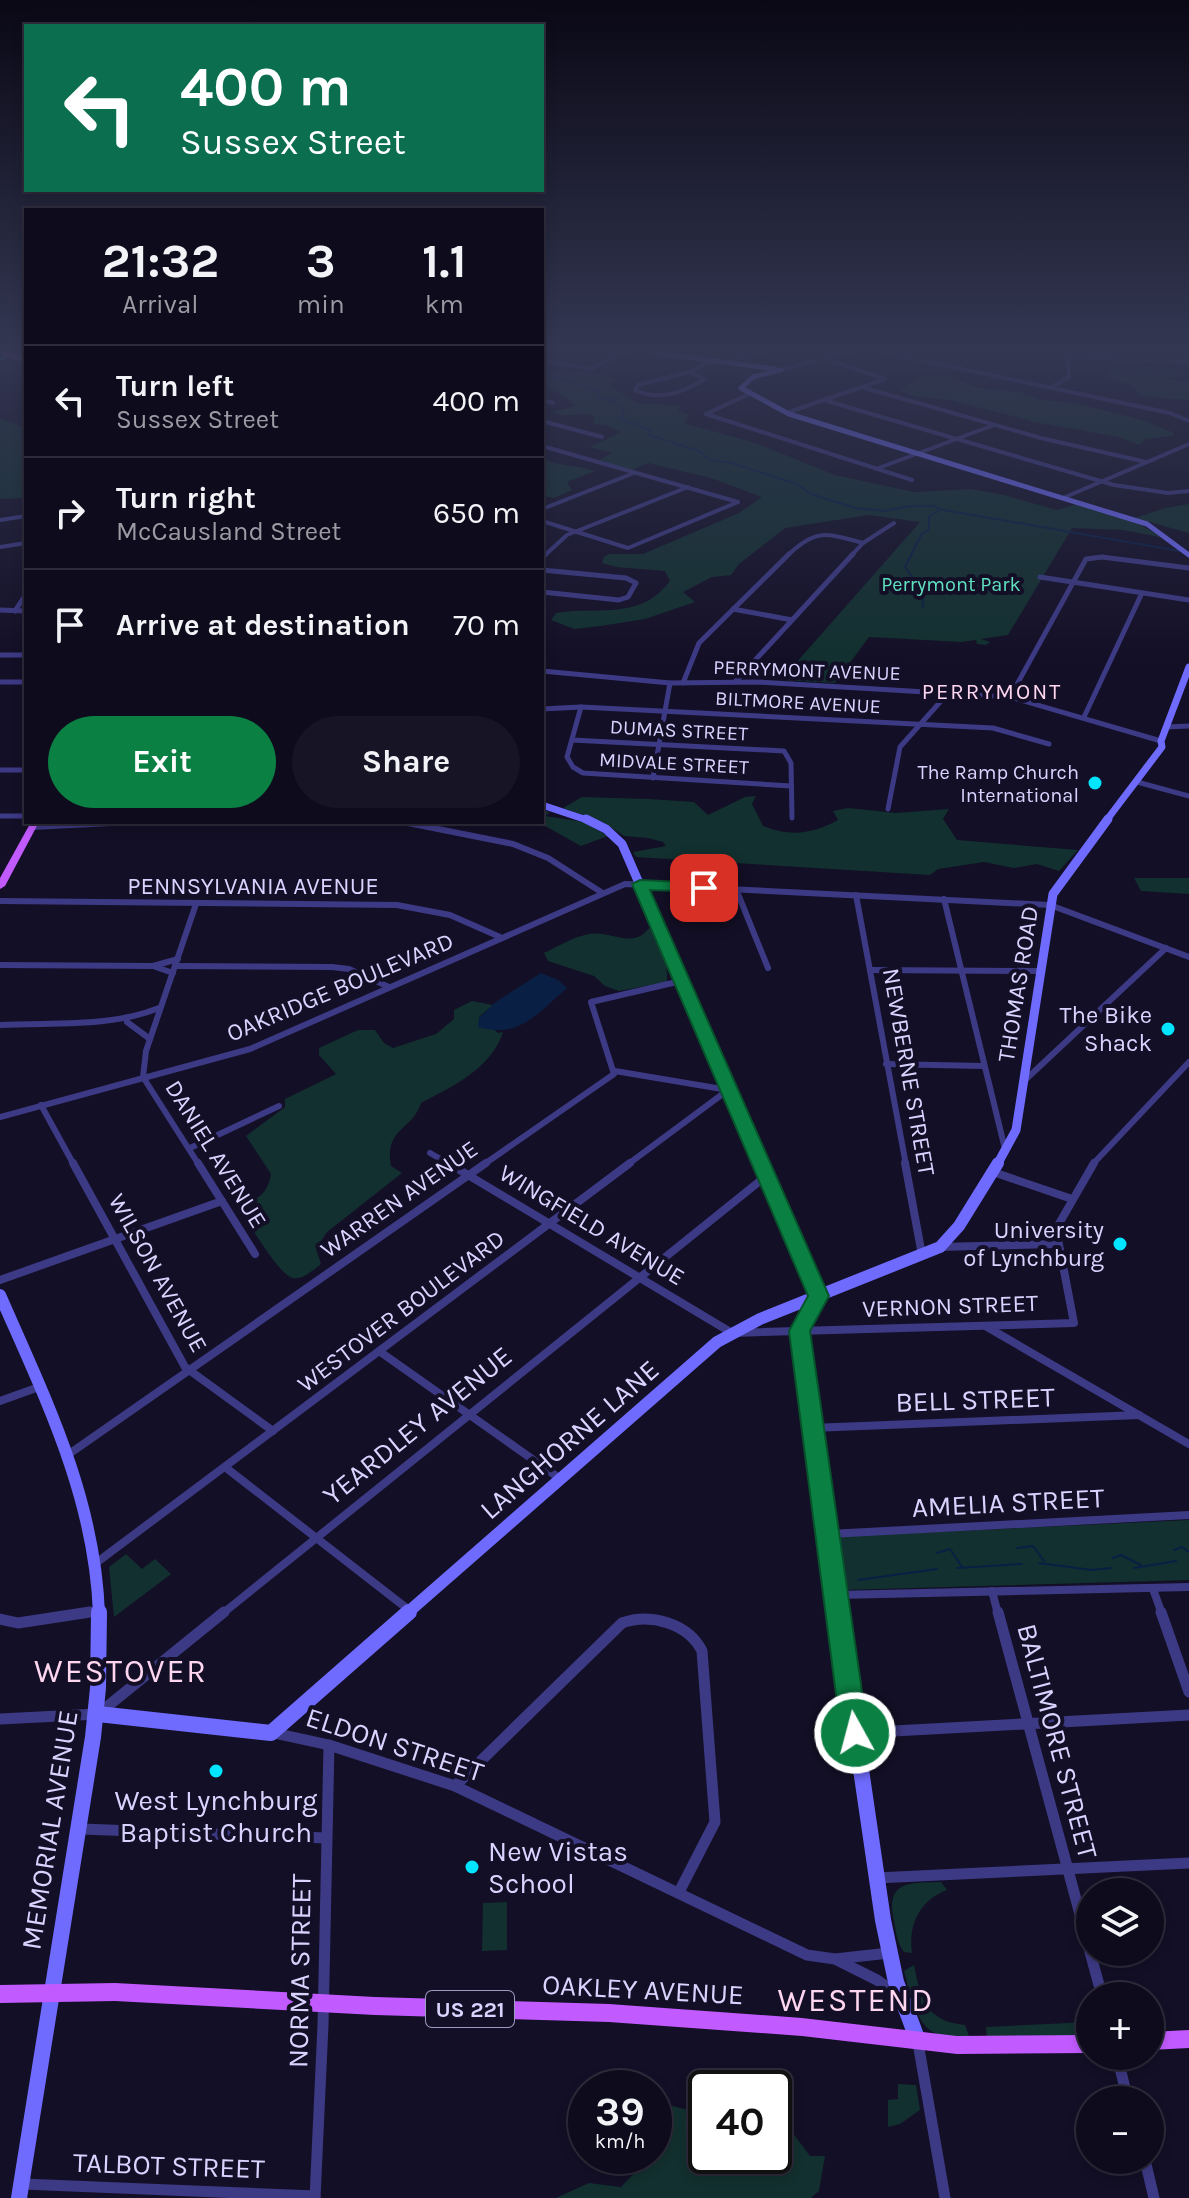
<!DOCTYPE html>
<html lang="en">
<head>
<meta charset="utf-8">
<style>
	:root { --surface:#0e0b1c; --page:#171425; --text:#f1f3f6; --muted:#9b9ba3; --line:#2e2b3b; --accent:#0b8043 }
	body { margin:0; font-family:Karla,sans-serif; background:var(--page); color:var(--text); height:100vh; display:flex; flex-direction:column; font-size:30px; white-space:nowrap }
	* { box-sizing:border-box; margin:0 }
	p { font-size:26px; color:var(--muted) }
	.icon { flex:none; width:44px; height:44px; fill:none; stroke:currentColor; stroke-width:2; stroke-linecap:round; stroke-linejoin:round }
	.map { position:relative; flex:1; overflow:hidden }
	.panel { position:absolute; left:24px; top:208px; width:520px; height:616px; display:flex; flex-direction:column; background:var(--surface); border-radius:0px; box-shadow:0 4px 12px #0003,0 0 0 2px var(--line) }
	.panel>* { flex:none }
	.banner { position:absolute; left:24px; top:24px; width:520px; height:168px; border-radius:0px; box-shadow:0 4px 12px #0003,0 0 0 2px var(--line); background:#0b6e4f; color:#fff; overflow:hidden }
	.controls { position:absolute; left:1076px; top:1878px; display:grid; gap:16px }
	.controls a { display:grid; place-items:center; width:88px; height:88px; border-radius:50%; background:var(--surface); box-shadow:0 4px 12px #0003,0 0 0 2px var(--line); font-size:40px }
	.speed { position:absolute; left:568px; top:2070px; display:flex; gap:16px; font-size:40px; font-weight:700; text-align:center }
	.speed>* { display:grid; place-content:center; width:104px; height:104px; border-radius:50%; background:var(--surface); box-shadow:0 4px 12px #0003,0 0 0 2px var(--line); line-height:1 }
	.speed small { font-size:20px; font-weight:400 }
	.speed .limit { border:4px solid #111; border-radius:12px; background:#fff; color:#111 }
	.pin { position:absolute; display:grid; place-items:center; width:68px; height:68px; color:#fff; margin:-34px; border-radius:16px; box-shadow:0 4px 12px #0006 }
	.me { position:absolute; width:88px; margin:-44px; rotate:353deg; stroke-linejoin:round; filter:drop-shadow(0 0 6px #0008) }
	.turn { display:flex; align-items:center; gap:28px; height:168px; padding:0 24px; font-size:36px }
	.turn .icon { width:104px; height:104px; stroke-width:2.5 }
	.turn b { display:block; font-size:56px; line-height:68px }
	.eta { display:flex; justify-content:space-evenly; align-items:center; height:136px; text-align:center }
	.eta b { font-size:48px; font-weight:700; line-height:56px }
	.primary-button { display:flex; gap:16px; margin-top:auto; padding:16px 24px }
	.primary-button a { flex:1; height:92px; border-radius:48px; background:var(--accent); color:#fff; font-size:32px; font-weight:700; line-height:92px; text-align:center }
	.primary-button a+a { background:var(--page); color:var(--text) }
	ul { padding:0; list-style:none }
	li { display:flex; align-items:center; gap:24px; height:112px; padding:0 24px; border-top:2px solid var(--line) }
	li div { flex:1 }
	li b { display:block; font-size:30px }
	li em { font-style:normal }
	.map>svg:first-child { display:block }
	.green { fill:#12302f }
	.water { fill:#0a1f44 }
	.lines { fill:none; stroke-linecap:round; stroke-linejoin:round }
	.stream { stroke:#0a1f44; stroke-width:2 }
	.street-far4 { stroke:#3d3a85; stroke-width:4 }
	.street-far3 { stroke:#3d3a85; stroke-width:5 }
	.street-far2 { stroke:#3d3a85; stroke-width:6 }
	.street-far1 { stroke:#3d3a85; stroke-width:8 }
	.street { stroke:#3d3a85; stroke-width:11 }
	.secondary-far4 { stroke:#6f6bff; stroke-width:5 }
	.secondary-far3 { stroke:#6f6bff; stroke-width:7 }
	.secondary-far2 { stroke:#6f6bff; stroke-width:9 }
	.secondary-far1 { stroke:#6f6bff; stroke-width:12 }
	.secondary { stroke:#6f6bff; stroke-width:16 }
	.primary { fill:#c25bff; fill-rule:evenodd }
	.rail { stroke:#00e5ff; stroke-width:2; stroke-dasharray:6 5; stroke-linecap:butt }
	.primary-bridge { stroke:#c25bff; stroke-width:6 }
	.route { fill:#0b8043; stroke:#07532c; stroke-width:2 }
	.poi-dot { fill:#00e5ff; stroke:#130f26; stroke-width:3 }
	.labels { text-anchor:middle; stroke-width:8; stroke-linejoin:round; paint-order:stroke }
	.far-park-label { font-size:20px; fill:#5fe0c0; stroke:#130f26 }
	.far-street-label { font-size:20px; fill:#d9d4ff; stroke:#130f26 }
	.far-poi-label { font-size:20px; fill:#d9d4ff; stroke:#130f26; text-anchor:end }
	.far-neighbourhood-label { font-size:22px; letter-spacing:2px; fill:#ffd6f0; stroke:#130f26 }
	.shield { fill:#130f26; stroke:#9e99be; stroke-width:2 }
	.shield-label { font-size:22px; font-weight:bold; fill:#d9d4ff }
	.street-label { font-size:24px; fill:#d9d4ff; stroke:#130f26 }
	.poi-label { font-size:24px; fill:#d9d4ff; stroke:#130f26; text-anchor:end }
	.near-street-label { font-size:28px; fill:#d9d4ff; stroke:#130f26 }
	.near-poi-label { font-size:28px; fill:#d9d4ff; stroke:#130f26 }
	.near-neighbourhood-label { font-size:32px; letter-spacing:2px; fill:#ffd6f0; stroke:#130f26 }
</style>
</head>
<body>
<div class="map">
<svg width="1189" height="2198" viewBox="0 0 1189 2198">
	<rect width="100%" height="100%" fill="#130f26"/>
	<g class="green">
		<path d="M1145,367C1157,374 1171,364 1183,371L1184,374L1169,379L1189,382V400L1140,396L1131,385L1111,379L1107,369L1131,370Z"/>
		<path d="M581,370L616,379L611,387L638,403L681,406L677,410L689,415L684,423L755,443L835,475L914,492L971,489L1004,495L1057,510L1077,504L1133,521L1164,538L1124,530L1072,528L1008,635L981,639L990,642L986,645L977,644L976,640L961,642L869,637L835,683L781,680L920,522L869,515L785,528L739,564L731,575L712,577L683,592L695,602L645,619L601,626L574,629L551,620L556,613C599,606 640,621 670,581L665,571L617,567L602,563L604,557L609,554H643L739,513L762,497L711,478L648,463L632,470L599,460L612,453L590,447L621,432L606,425L593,424L595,417C580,410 567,420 552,412L576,406L558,392L542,388V371L566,374Z"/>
		<path d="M936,376H949L978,388L1020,392L1041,400L1075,403L1142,420L1174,433L1172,436L1145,439L1140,445L1119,437L1034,422L951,400L914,396L899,390L920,377Z"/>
		<path d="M0,418L26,428V498L0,499Z"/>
		<path d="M542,459C560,466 577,465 595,471L567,482L572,490L554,498L542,496Z"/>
		<path d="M1189,504V533L1135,518L1165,508Z"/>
		<path d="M756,796L752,804L763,826C791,837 812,834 838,820L833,811L848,808L896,813L949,809L943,819L957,840L1078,850L1059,871L1037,864L1014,868L984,862L938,869L930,875L636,857L633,852L666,846L663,842L648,838L624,836L603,822L563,808L582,797L649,799L694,802L708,815L745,797Z"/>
		<path d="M542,810L550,812L545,816L584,822L608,836L581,846L538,822H542Z"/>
		<path d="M1134,878H1189V894L1141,891Z"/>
		<path d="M649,928C662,943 668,961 667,982L619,991L605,986L594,976L548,961L544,953C557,947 571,938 585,935C609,928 632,951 649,928Z"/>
		<path d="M472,1001L493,1005L479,1017L498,1033L503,1032C492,1068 452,1087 421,1103C412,1131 384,1128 391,1166L402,1173L327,1232L316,1249L321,1264C313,1270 303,1280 293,1278C279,1276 247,1219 236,1204C256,1200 267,1197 271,1174L246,1136L285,1107V1099L336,1074L319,1055V1048L358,1030H375L384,1043L393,1048L436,1034L454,1019V1010Z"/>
		<path d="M1189,1520V1580L843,1590L833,1537Z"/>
		<path d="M126,1554L142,1569L155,1559L171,1574L114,1617L109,1567Z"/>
		<path d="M941,1882L947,1890C920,1900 908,1924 912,1953L904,1952C897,1943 896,1932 894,1921C885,1880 910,1883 941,1882Z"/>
		<path d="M507,1902V1950L482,1951L483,1903Z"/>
		<path d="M914,1965C921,2000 926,2021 965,2025L970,2039C959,2037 947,2037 937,2034C916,2027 909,1989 904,1971Z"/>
		<path d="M1090,2003V2036L987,2040L986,2027L1089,2022L1086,2006Z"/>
		<path d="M898,2084L916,2085L920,2110L900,2124L888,2127V2100L898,2099Z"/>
		<path d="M778,2102L795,2136L810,2156H825L819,2191L811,2198H556L589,2183L621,2187L638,2169L635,2156H654V2122L669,2105L688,2110L706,2109V2156H774V2110Z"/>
	</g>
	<path class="water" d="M541,973L558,980L567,988C537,1014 519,1039 478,1027L479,1018L497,1001Z"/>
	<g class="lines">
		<g class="stream">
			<path d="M542,373L598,391L600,398L615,400L611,402L625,410L620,418L652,431L649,435L699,451L710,460L728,462L797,484L811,494L855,508L884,511L910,506H935L938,509L1179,551"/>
			<path d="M923,607L922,590L905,567L921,535L929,529V517L940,510"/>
			<path d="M1017,1548L1033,1546L1044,1561"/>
			<path d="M1174,1550L1182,1547L1189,1552"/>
			<path d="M937,1553L950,1549L962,1567"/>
			<path d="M1113,1558L1121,1555L1141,1565"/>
			<path d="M1039,1563L1092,1570L1111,1568"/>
			<path d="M957,1568L1022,1564"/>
			<path d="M1134,1568L1176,1561"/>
			<path d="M858,1580L937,1569"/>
		</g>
		<g class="street-far4">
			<path d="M882,352L1170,413L1189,421"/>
			<path d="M1068,356L1189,362"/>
			<path d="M542,360L591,369L623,352"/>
			<path d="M725,362L764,352"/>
			<path d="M781,370L847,352"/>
			<path d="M691,371L713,360"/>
			<path d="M689,372L705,379C683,392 660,402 635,390L638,385Z"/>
			<path d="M1052,387L1069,377L1067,354"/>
			<path d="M865,388L1041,438L1146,462"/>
			<path d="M542,400L553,403"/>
			<path d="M827,401L1114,485L1168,493L1189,491"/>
			<path d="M786,413L885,379L822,358"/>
			<path d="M706,414L912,480"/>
			<path d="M706,414L749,394"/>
			<path d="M542,421L602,437"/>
			<path d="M542,446L738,502"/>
			<path d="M876,469L994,425"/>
			<path d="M1063,498L1189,444"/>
			<path d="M542,509L634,473"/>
			<path d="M0,520L26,516"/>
			<path d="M542,521L628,548L738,502"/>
			<path d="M0,547L26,543"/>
			<path d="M544,556L567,535L688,487"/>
			<path d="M787,556C816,528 826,533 863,543"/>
			<path d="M851,556L863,543L894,523"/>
		</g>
		<g class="street-far3">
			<path d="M542,558L546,554"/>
			<path d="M542,570L626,578L636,583L628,597L619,600L542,592"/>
			<path d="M1040,577L1189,600"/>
			<path d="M733,609L792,620"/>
			<path d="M0,610L26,611"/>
			<path d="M15,611L26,594"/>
			<path d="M542,637V641"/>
			<path d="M0,655H26"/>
			<path d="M542,671L670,683L758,682L1010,697L1161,741"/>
			<path d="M0,682H26"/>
			<path d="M735,682L853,554"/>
			<path d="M683,683L699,643L789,554"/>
			<path d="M1010,697L1086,559L1102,557L1189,568"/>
			<path d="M581,707L567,757L573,767L583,773L791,786"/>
			<path d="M542,709L581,707L993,728L1049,744"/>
			<path d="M1084,717L1142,593"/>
			<path d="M1166,727L1189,726"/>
			<path d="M572,740L784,751L791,763L792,818"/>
			<path d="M0,770H26"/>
			<path d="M653,778L670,683"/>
			<path d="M1137,782L1189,796"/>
			<path d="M888,809L900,747L949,692"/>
			<path d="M0,816H26"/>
		</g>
		<g class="street-far2">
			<path d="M403,822L513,844L548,858L601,892"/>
			<path d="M32,827L132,822"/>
			<path d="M736,889L768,968"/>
			<path d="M856,895L906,1165"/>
			<path d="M944,899L1005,1149"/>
			<path d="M0,901L397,905L450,915L500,937"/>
			<path d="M196,904L146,1051L143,1077L199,1165"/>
			<path d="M0,965L153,966L178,959"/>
			<path d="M153,966L173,973"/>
			<path d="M175,966L332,967L349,969L389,987"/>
			<path d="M870,970L1039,971"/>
			<path d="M127,1022L150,1039"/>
			<path d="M0,1025C54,1022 108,1028 159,1008"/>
			<path d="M886,1064L984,1066"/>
			<path d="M615,1071L728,1090"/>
			<path d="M1023,1082L1166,948"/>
			<path d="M41,1105L74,1165"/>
			<path d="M0,1117L250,1049L625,884L1050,905L1189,957"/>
			<path d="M190,1148L279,1106"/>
			<path d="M430,1153L451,1165"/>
			<path d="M483,1165L614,1074L591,1002L681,981"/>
			<path d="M627,1165L728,1090"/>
			<path d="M1092,1165L1189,1062"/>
		</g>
		<g class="street-far1">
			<path d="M73,1163L185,1367L273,1431"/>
			<path d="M198,1163L255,1254"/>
			<path d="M448,1163L732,1333L1074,1323L1056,1229L1094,1163"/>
			<path d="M905,1163L922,1255"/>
			<path d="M993,1172L1072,1199"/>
			<path d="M940,1247L1057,1244"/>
			<path d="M0,1280L222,1201"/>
			<path d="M987,1327L1189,1444"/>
			<path d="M379,1351L559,1478"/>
			<path d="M0,1401L39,1387"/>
			<path d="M812,1428L1139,1415"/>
			<path d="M69,1454L486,1163"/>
			<path d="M225,1467L409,1610"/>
			<path d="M829,1534L1189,1515"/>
			<path d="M96,1563L630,1163"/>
			<path d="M1153,1589L1162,1614"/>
			<path d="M992,1591L998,1614"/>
			<path d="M836,1595L1189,1587"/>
			<path d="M76,1614L99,1611"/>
			<path d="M222,1614L766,1176"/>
		</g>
		<g class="street">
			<path d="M998,1612L1090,1951"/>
			<path d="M1161,1612L1189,1692"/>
			<path d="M0,1619L18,1623L90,1612"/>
			<path d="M0,1719L98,1714L224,1612"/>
			<path d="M274,1733L329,1745L455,1786L807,1955L835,1959L889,1953"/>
			<path d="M857,1733L1189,1715"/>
			<path d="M455,1786L622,1623C650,1613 688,1623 702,1651L715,1822L679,1892"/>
			<path d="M81,1829L326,1838"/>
			<path d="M876,1878L1189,1863"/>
			<path d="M1090,1952L1102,1996"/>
			<path d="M837,1960L877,1980L896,1994"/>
			<path d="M918,2043L945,2198"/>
			<path d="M1117,2056L1128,2100"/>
			<path d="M1145,2160L1154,2198"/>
			<path d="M22,2184L315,2196"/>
			<path d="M315,2198L323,2025L329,1745"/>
		</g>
		<g class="secondary-far4">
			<path d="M650,352L775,369"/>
			<path d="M781,370L753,377L741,388L789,414L1147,524L1189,555"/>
		</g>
		<g class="secondary-far3">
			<path d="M542,805L590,821"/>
			<path d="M1106,821L1162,747L1161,741L1189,667"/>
		</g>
		<g class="secondary-far2">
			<path d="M586,819L606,829L622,844L762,1165"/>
			<path d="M997,1165L1016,1130L1053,894L1108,819"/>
		</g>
		<g class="secondary-far1">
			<path d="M761,1163L819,1296"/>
			<path d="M0,1295C46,1400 95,1498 99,1614"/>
			<path d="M819,1296L800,1331L838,1614"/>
			<path d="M406,1614L717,1342L760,1319L940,1247L959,1226L998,1163"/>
		</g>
		<g class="secondary">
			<path d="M838,1612L883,1920L896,1982L918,2041"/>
			<path d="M98,1714L271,1733L409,1612"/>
			<path d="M19,2198L93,1737L98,1688L99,1612"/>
		</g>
		<g class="primary">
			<path d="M31,822H39L5,886L0,889V878Z"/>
			<path d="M115,1983L375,1997L609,2004L802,2018L957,2036L1090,2035V2053L957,2054L802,2036L609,2022L375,2015L115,2001L0,2003V1985Z"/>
			<path d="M1189,2030V2048L1150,2050V2032Z"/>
		</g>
		<path class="rail" d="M0,359L26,352"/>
		<path class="primary-bridge" d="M4,353L25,359"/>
	</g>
	<linearGradient id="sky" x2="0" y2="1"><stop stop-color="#0a0815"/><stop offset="0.53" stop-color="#333752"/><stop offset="1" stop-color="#333752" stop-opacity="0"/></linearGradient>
	<rect width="1189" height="659" fill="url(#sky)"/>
	<path class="route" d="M640,880L704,883L712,888L704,892L650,890L829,1296L810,1331L868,1733L864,1742L855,1745L845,1742L841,1733L789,1331L808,1296L632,884Z"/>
	<g class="poi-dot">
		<circle cx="1095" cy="783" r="8"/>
		<circle cx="1168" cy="1029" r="8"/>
		<circle cx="1120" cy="1244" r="8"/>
		<circle cx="216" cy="1771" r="8"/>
		<circle cx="472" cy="1867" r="8"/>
	</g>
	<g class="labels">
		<g class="far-park-label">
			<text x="951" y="591">Perrymont Park</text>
		</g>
		<g class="far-street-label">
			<text transform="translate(807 670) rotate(2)" y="7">PERRYMONT AVENUE</text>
			<text transform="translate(798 702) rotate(3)" y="7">BILTMORE AVENUE</text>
			<text transform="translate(679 730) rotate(3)" y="7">DUMAS STREET</text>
			<text transform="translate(674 763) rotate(3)" y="7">MIDVALE STREET</text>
		</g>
		<g class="far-poi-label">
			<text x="1079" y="779">The Ramp Church<tspan x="1079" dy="23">International</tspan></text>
		</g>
		<g class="far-neighbourhood-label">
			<text x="992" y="699">PERRYMONT</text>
		</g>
		<rect class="shield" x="426" y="1991" width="88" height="36" rx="6"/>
		<g class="shield-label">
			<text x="470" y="2017">US 221</text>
		</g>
		<g class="street-label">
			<text x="253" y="894">PENNSYLVANIA AVENUE</text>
			<text transform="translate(1018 984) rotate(-81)" y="8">THOMAS ROAD</text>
			<text transform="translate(340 987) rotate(-23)" y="8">OAKRIDGE BOULEVARD</text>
			<text transform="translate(909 1072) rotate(80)" y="8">NEWBERNE STREET</text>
			<text transform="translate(216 1154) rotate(58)" y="8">DANIEL AVENUE</text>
			<text transform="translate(399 1199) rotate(-35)" y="8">WARREN AVENUE</text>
			<text transform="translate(592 1225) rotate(31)" y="8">WINGFIELD AVENUE</text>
			<text transform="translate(158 1273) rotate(61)" y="8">WILSON AVENUE</text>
			<text transform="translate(950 1306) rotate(-2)" y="8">VERNON STREET</text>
			<text transform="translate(401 1311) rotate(-37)" y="8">WESTOVER BOULEVARD</text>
		</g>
		<g class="poi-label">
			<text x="1152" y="1023">The Bike<tspan x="1152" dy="28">Shack</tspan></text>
			<text x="1104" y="1238">University<tspan x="1104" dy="28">of Lynchburg</tspan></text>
		</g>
		<g class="near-street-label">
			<text transform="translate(975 1399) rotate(-2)" y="10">BELL STREET</text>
			<text transform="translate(417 1425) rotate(-39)" y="10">YEARDLEY AVENUE</text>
			<text transform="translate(569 1439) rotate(-41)" y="10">LANGHORNE LANE</text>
			<text transform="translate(1008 1502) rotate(-3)" y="10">AMELIA STREET</text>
			<text transform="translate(1058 1741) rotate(75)" y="10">BALTIMORE STREET</text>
			<text transform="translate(395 1744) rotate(18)" y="10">ELDON STREET</text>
			<text transform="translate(49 1830) rotate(-81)" y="10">MEMORIAL AVENUE</text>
			<text transform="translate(299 1971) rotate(-89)" y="10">NORMA STREET</text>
			<text transform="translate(643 1989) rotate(3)" y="10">OAKLEY AVENUE</text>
			<text transform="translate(169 2165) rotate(2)" y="10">TALBOT STREET</text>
		</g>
		<g class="near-poi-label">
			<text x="216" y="1810">West Lynchburg<tspan x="216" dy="32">Baptist Church</tspan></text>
			<text x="488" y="1861" text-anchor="start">New Vistas<tspan x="488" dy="32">School</tspan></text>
		</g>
		<g class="near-neighbourhood-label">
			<text x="121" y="1682">WESTOVER</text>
			<text x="856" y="2011">WESTEND</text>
		</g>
	</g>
</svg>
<div class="controls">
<a><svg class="icon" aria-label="layers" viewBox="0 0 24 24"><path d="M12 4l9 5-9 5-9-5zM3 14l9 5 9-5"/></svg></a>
<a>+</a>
<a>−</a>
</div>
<div class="speed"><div>39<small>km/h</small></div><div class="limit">40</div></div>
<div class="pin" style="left:704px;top:888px;background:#d93025"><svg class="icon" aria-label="arrive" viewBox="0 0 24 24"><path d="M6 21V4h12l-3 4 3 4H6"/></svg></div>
<svg class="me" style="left:855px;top:1733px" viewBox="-20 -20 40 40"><circle r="17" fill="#0b8043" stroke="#fff" stroke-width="3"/><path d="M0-11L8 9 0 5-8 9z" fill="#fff"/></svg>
<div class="banner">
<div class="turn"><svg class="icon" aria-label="left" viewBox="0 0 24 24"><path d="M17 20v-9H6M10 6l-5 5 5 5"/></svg><div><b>400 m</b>Sussex Street</div></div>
</div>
<section class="panel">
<div class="eta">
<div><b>21:32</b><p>Arrival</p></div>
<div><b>3</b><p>min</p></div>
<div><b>1.1</b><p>km</p></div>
</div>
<ul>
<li><svg class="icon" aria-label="left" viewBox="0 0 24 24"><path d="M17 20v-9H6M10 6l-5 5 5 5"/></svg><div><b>Turn left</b><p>Sussex Street</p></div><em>400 m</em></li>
<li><svg class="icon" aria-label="right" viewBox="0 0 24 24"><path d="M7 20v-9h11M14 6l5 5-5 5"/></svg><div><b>Turn right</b><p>McCausland Street</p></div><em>650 m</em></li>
<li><svg class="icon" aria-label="arrive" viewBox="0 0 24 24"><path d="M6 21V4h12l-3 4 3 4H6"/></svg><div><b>Arrive at destination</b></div><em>70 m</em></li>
</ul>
<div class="primary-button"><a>Exit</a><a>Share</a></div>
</section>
</div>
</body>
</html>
